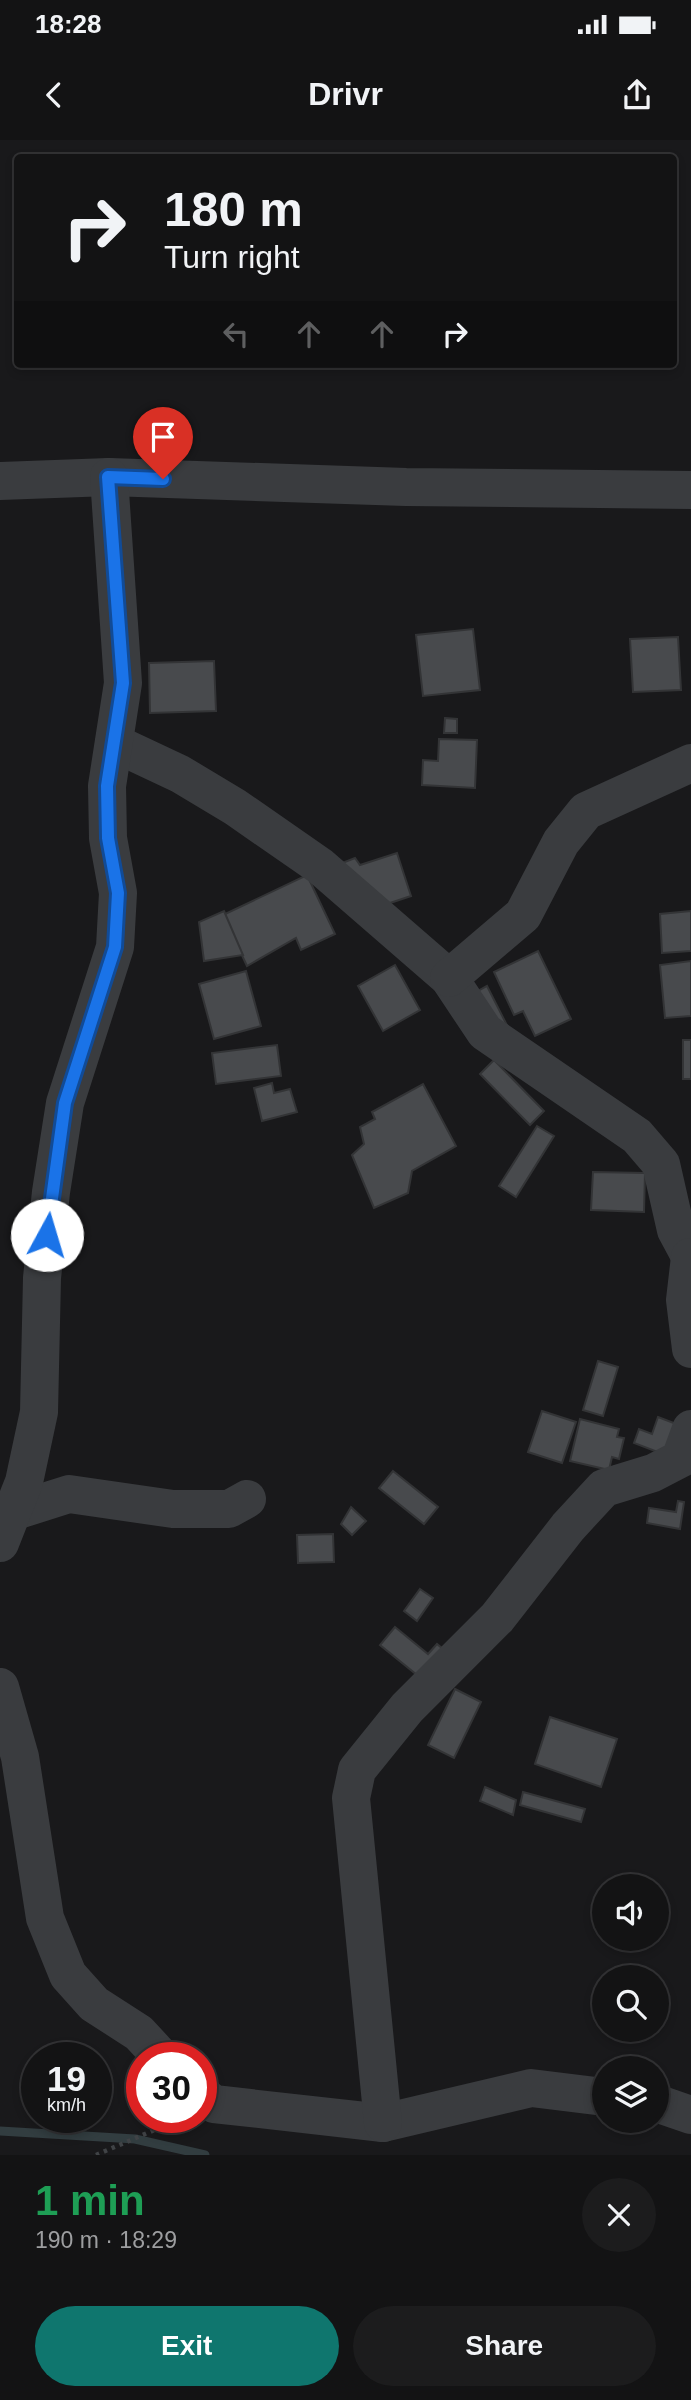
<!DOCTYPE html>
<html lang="en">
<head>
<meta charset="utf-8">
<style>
	:root { --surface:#131314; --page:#1c1c1d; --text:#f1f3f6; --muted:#9d9ea0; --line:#323234; --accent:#0f766e }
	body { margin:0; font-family:Arial,sans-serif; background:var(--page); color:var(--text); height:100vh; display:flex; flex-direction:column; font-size:26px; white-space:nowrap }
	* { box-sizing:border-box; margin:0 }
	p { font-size:23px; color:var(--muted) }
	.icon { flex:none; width:38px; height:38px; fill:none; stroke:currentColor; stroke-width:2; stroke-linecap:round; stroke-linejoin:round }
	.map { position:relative; height:2015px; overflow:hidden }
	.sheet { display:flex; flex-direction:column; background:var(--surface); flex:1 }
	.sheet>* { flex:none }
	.top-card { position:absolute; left:14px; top:14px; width:663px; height:214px; border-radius:7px; box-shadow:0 4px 10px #0003,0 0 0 2px var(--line); background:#131314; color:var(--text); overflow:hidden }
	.fabs { position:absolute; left:592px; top:1734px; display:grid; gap:14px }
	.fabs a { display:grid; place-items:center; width:77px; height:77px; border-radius:50%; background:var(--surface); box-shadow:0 4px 10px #0003,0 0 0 2px var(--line); font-size:35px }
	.speed { position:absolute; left:21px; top:1902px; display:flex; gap:14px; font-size:35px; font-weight:700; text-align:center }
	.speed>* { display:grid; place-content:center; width:91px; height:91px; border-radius:50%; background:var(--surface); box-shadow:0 4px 10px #0003,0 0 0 2px var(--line); line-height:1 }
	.speed small { font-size:18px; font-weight:400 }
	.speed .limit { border:10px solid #d22; background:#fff; color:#111 }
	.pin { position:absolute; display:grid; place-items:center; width:60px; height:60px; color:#fff; margin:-72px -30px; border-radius:50% 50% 50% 0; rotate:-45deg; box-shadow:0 0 7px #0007 }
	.pin .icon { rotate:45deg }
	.me { position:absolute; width:77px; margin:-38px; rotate:6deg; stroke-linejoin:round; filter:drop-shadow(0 0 5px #0008) }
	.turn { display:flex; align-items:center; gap:24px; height:147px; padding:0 35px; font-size:32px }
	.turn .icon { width:91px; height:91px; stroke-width:2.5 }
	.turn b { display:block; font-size:49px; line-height:60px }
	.lanes { display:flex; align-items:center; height:66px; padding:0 35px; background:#0003; justify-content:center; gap:35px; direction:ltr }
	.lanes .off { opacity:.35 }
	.round { display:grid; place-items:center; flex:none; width:74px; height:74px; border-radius:37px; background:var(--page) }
	.overview { display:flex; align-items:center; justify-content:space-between; height:119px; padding:0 35px }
	h1 { font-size:42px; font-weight:600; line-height:52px; color:#1e9e55 }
	.cta { display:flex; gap:14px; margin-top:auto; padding:14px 35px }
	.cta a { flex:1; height:80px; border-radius:42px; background:var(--accent); color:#fff; font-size:28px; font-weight:600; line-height:80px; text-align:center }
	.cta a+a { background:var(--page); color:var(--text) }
	.status { display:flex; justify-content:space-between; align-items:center; height:49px; padding:0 35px; background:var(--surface); direction:ltr }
	.status svg { height:19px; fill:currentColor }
	header { display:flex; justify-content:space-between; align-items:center; height:91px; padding:0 35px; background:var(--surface); font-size:32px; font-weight:600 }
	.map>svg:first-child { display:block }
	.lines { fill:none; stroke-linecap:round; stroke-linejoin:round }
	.stream { stroke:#323d40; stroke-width:9 }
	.building { fill:#484a4d; stroke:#333436; stroke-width:2 }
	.path { stroke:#404346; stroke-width:4.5; stroke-dasharray:3.5 5; stroke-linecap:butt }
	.minor { stroke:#3a3c3f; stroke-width:38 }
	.route-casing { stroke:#114b97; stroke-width:18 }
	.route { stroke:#1a73e8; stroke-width:12 }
</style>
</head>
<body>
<div class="status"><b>18:28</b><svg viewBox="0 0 49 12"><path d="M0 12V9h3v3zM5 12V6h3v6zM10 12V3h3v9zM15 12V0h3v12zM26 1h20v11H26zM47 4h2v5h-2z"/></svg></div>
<header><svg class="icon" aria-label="back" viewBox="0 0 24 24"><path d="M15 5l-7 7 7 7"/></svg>Drivr<svg class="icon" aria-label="share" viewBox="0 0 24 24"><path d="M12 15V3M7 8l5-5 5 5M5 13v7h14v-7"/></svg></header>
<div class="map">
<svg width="691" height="2015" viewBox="0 0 691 2015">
	<rect width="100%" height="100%" fill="#19191b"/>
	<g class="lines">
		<path class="stream" d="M0,1991L135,1999L205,2015"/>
	</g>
	<g class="building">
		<path d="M473,489L480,550L423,556L416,495Z"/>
		<path d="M678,497L681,550L633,552L630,499Z"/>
		<path d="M214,521L216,571L150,573L149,523Z"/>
		<path d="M445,578L457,579V593H444Z"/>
		<path d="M439,599L477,600L475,648L422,645L423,620L438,621Z"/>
		<path d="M397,713L411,756L354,775L337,725L355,718L360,725Z"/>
		<path d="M307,735L335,794L301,810L296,798L247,826L223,775Z"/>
		<path d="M224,771L243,815L204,821L199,782Z"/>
		<path d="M691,771V811L662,813L660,774Z"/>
		<path d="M538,811L571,879L535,896L523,871L514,875L494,832Z"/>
		<path d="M691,821V876L665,878L660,825Z"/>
		<path d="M395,825L420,870L383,891L358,846Z"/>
		<path d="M246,831L261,886L214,899L199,844Z"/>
		<path d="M487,846L515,901L469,856Z"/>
		<rect x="683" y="900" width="8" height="39"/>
		<path d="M277,905L281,936L216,944L212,913Z"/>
		<path d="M494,920L544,971L530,985L480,934Z"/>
		<path d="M272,943L274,953L290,949L297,972L262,981L254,948Z"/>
		<path d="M423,944L456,1006L412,1031L408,1053L374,1068L352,1015L364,1004L360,987L375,979L372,972Z"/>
		<path d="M537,986L554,996L516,1057L499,1046Z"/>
		<path d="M593,1032L645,1033L644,1072L591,1070Z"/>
		<path d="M598,1221L618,1227L603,1276L583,1270Z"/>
		<path d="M542,1271L576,1282L562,1323L528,1312Z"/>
		<path d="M658,1277L679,1285L681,1321L634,1303L639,1289L652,1294Z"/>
		<path d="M580,1279L619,1289L617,1297L624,1298L619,1319L612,1317L609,1330L570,1321Z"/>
		<path d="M393,1331L438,1367L424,1384L379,1348Z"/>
		<path d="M678,1361L684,1362L680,1389L647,1383L649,1368L676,1372Z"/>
		<path d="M351,1367L366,1381L352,1395L341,1384Z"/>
		<path d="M333,1394L334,1422L298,1423L297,1395Z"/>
		<path d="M420,1449L433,1458L417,1481L404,1471Z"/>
		<path d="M395,1487L428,1514L437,1504L450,1515L427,1543L380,1505Z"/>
		<path d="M455,1549L481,1562L454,1618L428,1605Z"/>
		<path d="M550,1577L617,1599L601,1647L535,1624Z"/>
		<path d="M485,1647L516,1660L513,1675L480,1661Z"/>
		<path d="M523,1652L585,1669L581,1682L520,1665Z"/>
	</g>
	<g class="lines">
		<path class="path" d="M96,2015L180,1979"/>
		<g class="minor">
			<path d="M0,341L109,337L406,347L691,350"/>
			<path d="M114,603L180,634L235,667L320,726L449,838L485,892L637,996L661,1024L676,1090L691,1118"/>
			<path d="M449,838L523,775L561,702L586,671L691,623"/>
			<path d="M690,1117L685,1160L691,1209"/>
			<path d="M12,1372L69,1354L173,1369H229L247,1359"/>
			<path d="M0,1403L24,1342L39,1272L42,1138L51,1052L65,963L115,807L118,753L108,698L107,646L123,543L109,337"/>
			<path d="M0,1547L20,1617L45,1778L68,1835L94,1864L139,1893L162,1918"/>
			<path d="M201,1954L214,1964L383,1983L531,1948L604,1957"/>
			<path d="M656,1963L691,1975"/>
			<path d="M383,1983L351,1658L357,1630L407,1568L497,1478L568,1387L604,1348L653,1333L680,1319L691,1289"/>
		</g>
	</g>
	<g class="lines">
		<defs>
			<path id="route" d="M47,1095L65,963L115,807L118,753L108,698L107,646L123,543L108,337L163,339"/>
		</defs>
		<use href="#route" class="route-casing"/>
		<use href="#route" class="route"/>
	</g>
</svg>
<div class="fabs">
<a><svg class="icon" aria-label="sound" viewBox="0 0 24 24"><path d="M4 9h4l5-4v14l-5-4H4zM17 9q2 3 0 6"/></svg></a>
<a><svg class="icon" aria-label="search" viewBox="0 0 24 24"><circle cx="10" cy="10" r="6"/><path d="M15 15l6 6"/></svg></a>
<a><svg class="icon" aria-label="layers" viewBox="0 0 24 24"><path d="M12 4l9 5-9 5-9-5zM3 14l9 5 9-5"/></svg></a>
</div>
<div class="speed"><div>19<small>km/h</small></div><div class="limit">30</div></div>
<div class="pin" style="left:163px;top:339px;background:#d93025"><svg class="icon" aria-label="arrive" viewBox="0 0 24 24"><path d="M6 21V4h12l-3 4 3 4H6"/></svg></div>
<svg class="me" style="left:47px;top:1095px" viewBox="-20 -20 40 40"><circle r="19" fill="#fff"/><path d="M0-13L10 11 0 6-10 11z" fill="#1a73e8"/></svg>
<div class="top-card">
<div class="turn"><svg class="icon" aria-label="right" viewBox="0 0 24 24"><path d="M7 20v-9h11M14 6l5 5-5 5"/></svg><div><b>180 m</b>Turn right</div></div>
<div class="lanes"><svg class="icon off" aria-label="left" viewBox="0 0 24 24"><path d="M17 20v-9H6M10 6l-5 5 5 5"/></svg><svg class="icon off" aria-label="ahead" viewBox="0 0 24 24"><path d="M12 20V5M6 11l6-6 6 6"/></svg><svg class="icon off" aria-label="ahead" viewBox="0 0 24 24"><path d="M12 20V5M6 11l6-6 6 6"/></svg><svg class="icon" aria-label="right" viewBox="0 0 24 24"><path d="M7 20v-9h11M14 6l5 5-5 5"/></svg></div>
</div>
</div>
<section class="sheet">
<div class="overview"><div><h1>1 min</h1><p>190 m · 18:29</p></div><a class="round"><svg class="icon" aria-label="close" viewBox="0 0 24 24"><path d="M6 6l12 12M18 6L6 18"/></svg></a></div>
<div class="cta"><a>Exit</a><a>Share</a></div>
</section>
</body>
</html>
